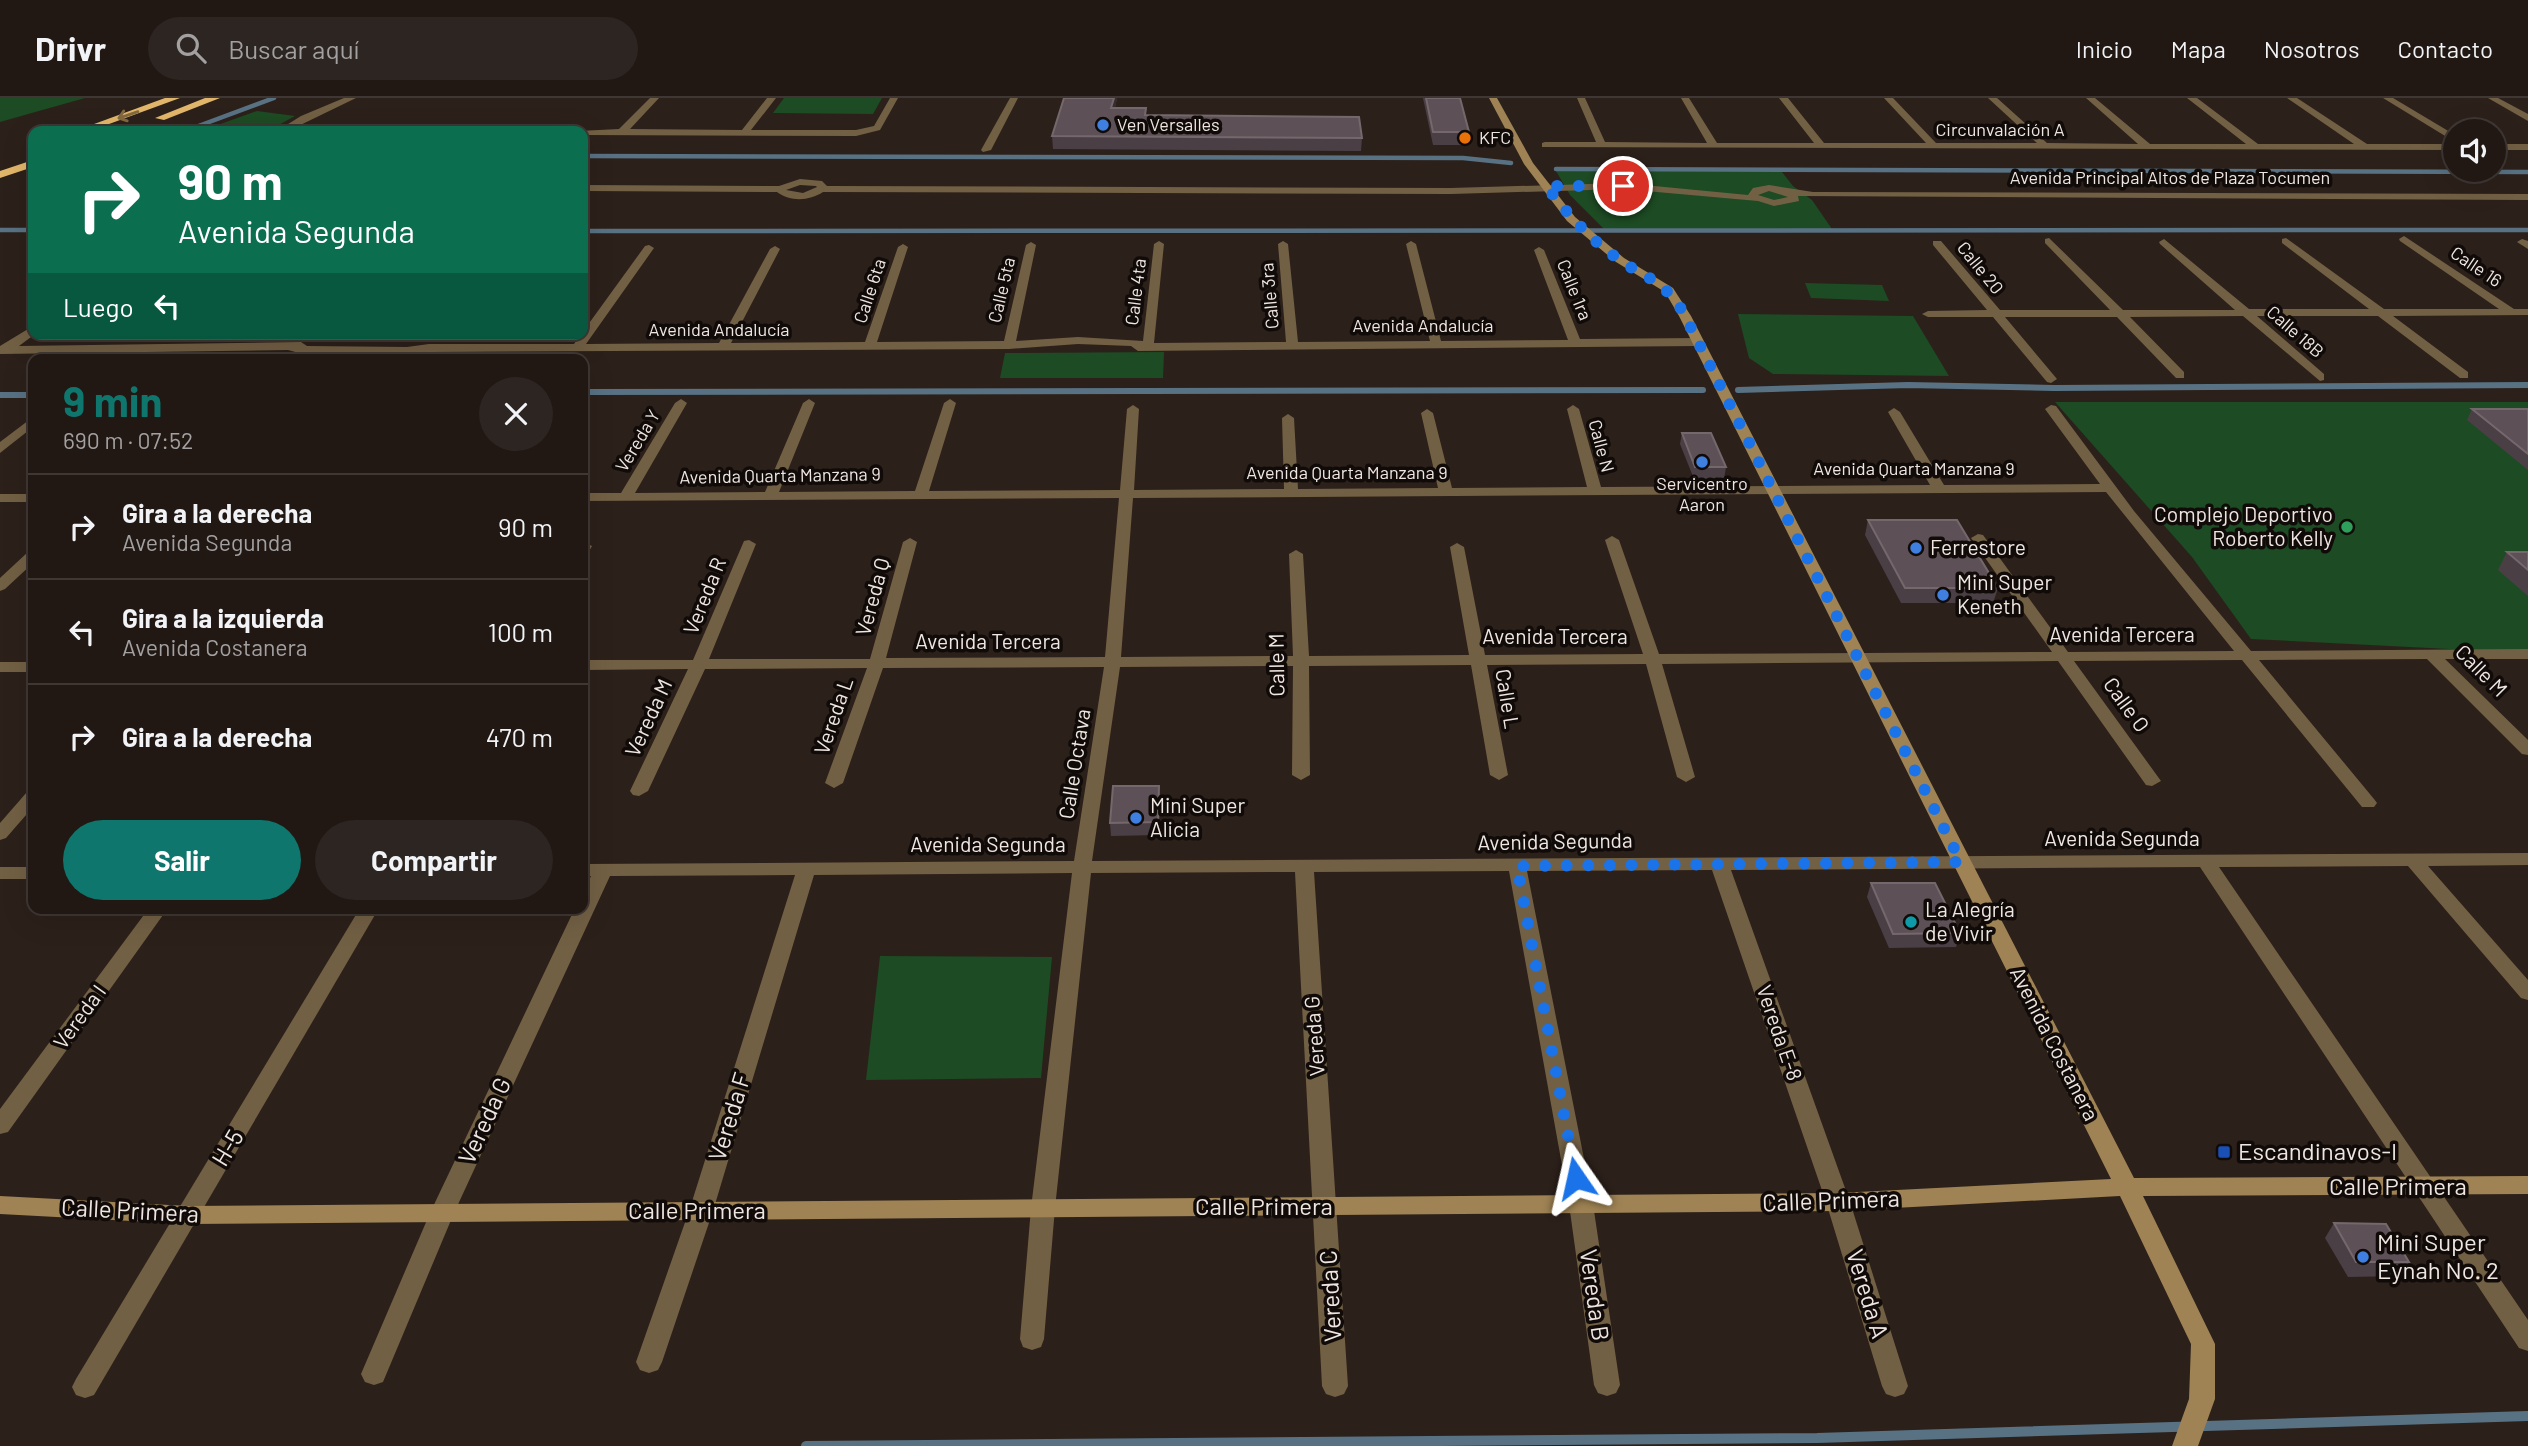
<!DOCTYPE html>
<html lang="es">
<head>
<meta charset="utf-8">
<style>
	:root { --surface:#211814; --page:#2d2522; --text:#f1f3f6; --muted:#a2a0a0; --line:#3e3734; --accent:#0f766e }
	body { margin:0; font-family:Barlow,sans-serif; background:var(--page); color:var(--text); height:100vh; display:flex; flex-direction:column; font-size:26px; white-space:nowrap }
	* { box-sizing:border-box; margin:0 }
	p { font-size:23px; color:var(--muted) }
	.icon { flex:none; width:38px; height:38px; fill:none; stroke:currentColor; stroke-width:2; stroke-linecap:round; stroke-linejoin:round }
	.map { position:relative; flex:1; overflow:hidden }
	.side { position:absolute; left:28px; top:256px; width:560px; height:560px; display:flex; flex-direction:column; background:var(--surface); border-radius:14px; box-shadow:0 7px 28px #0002,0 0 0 2px var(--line) }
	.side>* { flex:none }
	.hud { position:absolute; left:28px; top:28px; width:560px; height:214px; border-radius:14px; box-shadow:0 7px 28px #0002,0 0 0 2px var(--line); background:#0b6e4f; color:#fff; overflow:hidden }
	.buttons { position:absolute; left:2443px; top:21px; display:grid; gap:14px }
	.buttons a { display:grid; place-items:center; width:63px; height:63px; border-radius:50%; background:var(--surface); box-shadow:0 7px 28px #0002,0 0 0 2px var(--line); font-size:35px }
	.pin { position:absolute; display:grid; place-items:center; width:60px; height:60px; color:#fff; margin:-30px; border:4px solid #fff; border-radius:50%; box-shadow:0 2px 7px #0007 }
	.me { position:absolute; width:77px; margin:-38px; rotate:349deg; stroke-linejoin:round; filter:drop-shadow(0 0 5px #0008) }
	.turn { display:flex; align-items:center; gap:24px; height:147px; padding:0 35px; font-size:32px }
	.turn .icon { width:91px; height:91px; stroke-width:2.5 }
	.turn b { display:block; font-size:49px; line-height:60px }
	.then { display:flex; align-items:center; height:66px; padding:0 35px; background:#0003; gap:14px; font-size:26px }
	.round { display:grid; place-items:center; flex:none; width:74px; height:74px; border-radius:37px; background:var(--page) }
	.head { display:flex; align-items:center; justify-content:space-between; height:119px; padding:0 35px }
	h1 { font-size:42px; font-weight:700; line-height:52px; color:var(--accent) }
	.primary-button { display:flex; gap:14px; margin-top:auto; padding:14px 35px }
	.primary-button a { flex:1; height:80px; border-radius:42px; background:var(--accent); color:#fff; font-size:28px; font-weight:700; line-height:80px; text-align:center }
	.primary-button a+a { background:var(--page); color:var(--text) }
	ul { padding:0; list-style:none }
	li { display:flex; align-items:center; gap:21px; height:105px; padding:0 35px; border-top:2px solid var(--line) }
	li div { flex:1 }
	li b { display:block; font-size:26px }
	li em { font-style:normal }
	header { display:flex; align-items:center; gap:42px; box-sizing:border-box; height:98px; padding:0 35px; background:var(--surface); border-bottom:2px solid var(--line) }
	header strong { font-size:33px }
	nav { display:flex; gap:38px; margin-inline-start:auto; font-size:24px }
	.search { width:490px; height:63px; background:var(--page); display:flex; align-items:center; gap:18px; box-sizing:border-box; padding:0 24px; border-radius:38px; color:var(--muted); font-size:26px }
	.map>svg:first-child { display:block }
	.green { fill:#1d4b23 }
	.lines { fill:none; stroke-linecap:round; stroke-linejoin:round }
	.stream-far2 { stroke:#587284; stroke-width:4.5 }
	.stream-far1 { stroke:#587284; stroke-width:6 }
	.stream { stroke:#587284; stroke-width:10 }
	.street { fill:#726044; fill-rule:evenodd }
	.secondary { fill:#9f8354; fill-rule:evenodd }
	.highway { fill:#e2b66a; fill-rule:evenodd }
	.wall { fill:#4b3f46 }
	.shaded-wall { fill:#372b2d }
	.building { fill:#5d5157; stroke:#74686c; stroke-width:2 }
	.oneway { stroke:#84693e }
	.route { stroke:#1a73e8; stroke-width:12; stroke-dasharray:0 21.6 }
	.shop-dot { fill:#3f7fe0; stroke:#100b08; stroke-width:2.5 }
	.food-dot { fill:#e8710a; stroke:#100b08; stroke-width:2.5 }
	.leisure-dot { fill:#2e9e5b; stroke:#100b08; stroke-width:2.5 }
	.culture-dot { fill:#0f9aa8; stroke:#100b08; stroke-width:2.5 }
	.transit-dot { fill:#1a4fb4; stroke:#100b08; stroke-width:2.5 }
	.labels { text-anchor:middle; stroke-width:7; stroke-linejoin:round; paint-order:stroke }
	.far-poi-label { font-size:18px; fill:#efe6e2; stroke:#100b08; text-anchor:start }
	.far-street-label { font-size:18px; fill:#efe6e2; stroke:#100b08 }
	.poi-label { font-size:21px; fill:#efe6e2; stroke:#100b08; text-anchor:start }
	.street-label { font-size:21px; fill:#efe6e2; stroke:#100b08 }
	.near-street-label { font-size:24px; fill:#efe6e2; stroke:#100b08 }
	.near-poi-label { font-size:24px; fill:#efe6e2; stroke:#100b08; text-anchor:start }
</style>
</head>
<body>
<header>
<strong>Drivr</strong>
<div class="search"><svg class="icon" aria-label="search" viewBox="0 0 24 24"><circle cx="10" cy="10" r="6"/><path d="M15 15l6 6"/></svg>Buscar aquí</div>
<nav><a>Inicio</a><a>Mapa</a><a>Nosotros</a><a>Contacto</a></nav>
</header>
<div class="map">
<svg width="2528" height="1348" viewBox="0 0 2528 1348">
	<rect width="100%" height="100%" fill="#2c201a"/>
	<g class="green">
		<path d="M0,0H85L0,24Z"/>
		<path d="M784,0H882L873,16L773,15Z"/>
		<path d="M257,13L295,18L275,29H252L245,33H201Z"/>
		<path d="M1556,73L1782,74L1793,88L1812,102L1832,131H1604L1570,97Z"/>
		<path d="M1805,185L1882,187L1889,203L1811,200Z"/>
		<path d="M1738,216L1913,218L1949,278L1773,276L1749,260Z"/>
		<path d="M1164,254L1163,280H1000L1005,255Z"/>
		<path d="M281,257H421L417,261H277Z"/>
		<path d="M2055,304H2528V555L2251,541L2192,459Z"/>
		<path d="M880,858L1052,859L1041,980L866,982Z"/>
	</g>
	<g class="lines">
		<g class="stream-far2">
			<path d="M185,33L274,0"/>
			<path d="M583,58L1463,60L1511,65"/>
			<path d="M1556,71L2528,74"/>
			<path d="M0,132H33"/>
			<path d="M583,133L2528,132"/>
		</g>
		<g class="stream-far1">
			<path d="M1738,292L1908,287L2054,290L2528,287"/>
			<path d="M583,294L1703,292"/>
			<path d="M0,297H33"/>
		</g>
		<path class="stream" d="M806,1348L1817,1340L2528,1318"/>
		<g class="street">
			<path d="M344,0H356L288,33H277L301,18Z"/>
			<path d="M650,0H659L630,31L742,32L767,0H776L751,32H856L874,28L890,0H898L880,32L856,38L583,37V33H579L619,31Z"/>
			<path d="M1010,0H1018L991,52L983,54L981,52Z"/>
			<path d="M1577,0H1585L1605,44L1707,45L1681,0H1689L1717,45H1814L1779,0H1788L1824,45H1926L1884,0H1893L1936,45H2037L1988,0H1997L2047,45L2138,46L2086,0H2095L2150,46H2246L2187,0H2197L2258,46H2354L2287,0H2297L2367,46H2455V52L1542,49V45L1545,44H1596Z"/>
			<path d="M2383,0H2393L2455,37V44Z"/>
			<path d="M2488,0H2498L2528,16V23Z"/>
			<rect x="2494" y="46" width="34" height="6"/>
			<path d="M800,81L822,83L827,88L1451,90L1623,85L1748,97L1753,90L1769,87L1813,94L2528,96V102L1798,98L1799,103L1774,108L1758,103L1623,91L1451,96L823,94C809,103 791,104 777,94L583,93V87L779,88ZM800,87L816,88L817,89L803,95L786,92ZM1769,93L1788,99L1774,102L1758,97Z"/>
			<path d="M2404,138L2514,211H2528V217L2393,218L2468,274V280H2460L2378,218H2257L2324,276V282L2320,283L2243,218L2130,219L2184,274V280H2176L2117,219H2005L2057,281L2051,285L2047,284L1993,219H1928L1922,216L1928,213L1987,212L1933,147V143H1941L2000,212H2110L2045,145V141L2049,140L2123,212H2235L2160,146L2159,144L2164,141L2249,211H2369L2282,145V141L2286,140L2384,211H2499L2400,143L2399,141Z"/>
			<path d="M2522,141L2528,143V151L2517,144Z"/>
			<path d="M1159,143L1164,146L1154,245L1286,244L1278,146L1283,143L1288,146L1298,244L1430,243L1406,146L1411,143L1416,146L1441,243L1568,242L1534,152L1539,149L1544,152L1580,241L1698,240L1704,244L1698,248L1138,253L1131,248L1078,246L1009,251L429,254L407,257L303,256L288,252L0,256V248L33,228L35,236L19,248L301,244L307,248L407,249L429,246H574L645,148L649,147L654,150L586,246L719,245L770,151L775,148L780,151L731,245L865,244L898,149L903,146L908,149L877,244L1004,243L1026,147L1031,144L1036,147L1016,243L1078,239L1143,243L1154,146Z"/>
			<path d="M681,301L687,305L635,395L765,394L803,305L809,301L815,305L779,394L915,393L944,305L950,301L956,305L929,393L1120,392L1127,311L1133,307L1139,311L1134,392L1284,391L1282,320L1288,316L1294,320L1298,391L1438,390L1421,315L1427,311L1433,315L1452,390L1587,389L1567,311L1573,307L1579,311L1601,389L1930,387L1888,314L1894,310L1900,314L1944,387L2100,386L2045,311L2051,307L2056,308L2134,413L2251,553L2528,551V561H2445L2528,642V657L2522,656L2427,561L2259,562L2374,701L2377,705L2374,709H2362L2242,562L2074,563L2161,683L2152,688L2146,687L2058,563L1662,566L1695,679L1686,684L1677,679L1646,566L1487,567L1508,677L1499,682L1490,677L1471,567L1309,568L1310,677L1301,682L1292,677L1293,568L1120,569L1092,763L2528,755V767L2428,768L2528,882V902L2521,900L2408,768L2219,769L2528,1222V1253L2519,1250L2200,769L1731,772L1850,1104L1908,1288L1904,1296L1895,1299L1886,1296L1882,1288L1826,1104L1712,772L1527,773L1593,1106L1620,1287L1616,1295L1607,1298L1598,1295L1594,1287L1569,1106L1509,773L1314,774L1348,1288L1344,1296L1335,1299L1326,1296L1322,1288L1295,774L1091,775L1055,1110L1044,1241L1041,1249L1032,1252L1023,1249L1020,1241L1031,1110L1072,775L814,777L713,1113L662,1264L658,1272L649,1275L640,1272L636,1264L689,1113L795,777L610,778L454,1115L383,1284L374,1287L365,1284L361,1276L430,1115L575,810H583V795L591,778H583V766L1074,763L1104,569L883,570L843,685L834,690L825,685L867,570L705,571L648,693L639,698L633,697L630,693L688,571L583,572V562H693L744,443L749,442L756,446L709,561H870L903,444L910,440L917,444L886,560L1105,559L1119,400L583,403V395H621L675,305ZM2106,394L2234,553L2068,554L1983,437L1978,436L1971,440L2052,554L1659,556L1619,442L1612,438L1605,442L1643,556L1485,557L1464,449L1457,445L1450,449L1469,557L1309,558L1303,456L1296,452L1289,456L1293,558L1121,559L1133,400Z"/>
			<path d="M33,319V329L0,355V344Z"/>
			<rect x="0" y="396" width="33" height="8"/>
			<path d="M583,444L592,448L588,455L583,456Z"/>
			<path d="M33,453V465L5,491L0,493V480L28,454Z"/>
			<rect x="0" y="564" width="33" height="10"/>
			<path d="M33,693V709L6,740L0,742V725L27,694Z"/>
			<rect x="0" y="769" width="33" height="12"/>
			<path d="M149,810H168L8,1034L0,1036V1011Z"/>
			<path d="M360,810H379L94,1297L85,1300L76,1297L72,1289L76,1281Z"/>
		</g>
		<path class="secondary" d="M1489,0H1497L1533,65L1575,119L1624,160L1673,190L1691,218L2134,1080L2528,1078V1096L2143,1098L2215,1246V1301L2198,1348H2172L2189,1301L2191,1246L2120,1098L1838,1113L188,1126L0,1116V1098L188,1108L1838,1095L2111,1081L1679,218L1665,194L1616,164L1567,123L1524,66Z"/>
		<g class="highway">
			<path d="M165,0H180L90,33H75Z"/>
			<path d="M205,0H220L164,22L155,20Z"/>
			<path d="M33,62V69L0,80V73Z"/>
		</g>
	</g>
	<g class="wall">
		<path d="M1064,0H1117L1115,10L1147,17L1362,40L1361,53L1053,51L1052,38Z"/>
		<path d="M1423,0H1460L1469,34V47H1433Z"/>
		<path d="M2472,311H2528V372L2467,322Z"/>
		<path d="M1682,335L1726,369L1724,381H1694L1680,346Z"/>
		<path d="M1868,422L1998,490L1993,505H1901L1865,437Z"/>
		<path d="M2507,454H2528V498L2498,472Z"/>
		<path d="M1160,701L1159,737L1111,738L1110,725Z"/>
		<path d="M1871,785L1960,835L1956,849L1889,850L1867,799Z"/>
		<path d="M2334,1125L2409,1164L2401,1178L2348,1179L2325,1140Z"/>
	</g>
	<g class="shaded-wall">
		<path d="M1114,0H1117L1112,23L1111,10Z"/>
		<path d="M1159,688L1160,701L1159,737L1158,724Z"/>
	</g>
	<g class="building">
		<path d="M1064,0H1114L1111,10H1146L1145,17L1359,19L1362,40L1052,38Z"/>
		<path d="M1426,0H1460L1469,34H1433Z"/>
		<path d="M2472,311H2528V356Z"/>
		<path d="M1682,335H1711L1726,369H1695Z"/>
		<path d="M1868,422H1957L1998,490H1905Z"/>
		<path d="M2507,454H2528V472Z"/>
		<path d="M1113,688H1159L1158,724L1110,725Z"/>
		<path d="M1871,785H1935L1960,835L1893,836Z"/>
		<path d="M2334,1125L2386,1126L2409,1164H2356Z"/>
	</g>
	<defs><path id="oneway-shaft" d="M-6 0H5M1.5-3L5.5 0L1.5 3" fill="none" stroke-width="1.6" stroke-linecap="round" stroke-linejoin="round" transform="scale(1.75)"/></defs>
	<use class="oneway" href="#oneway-shaft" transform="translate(128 17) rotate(161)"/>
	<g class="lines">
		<path class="route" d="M1576,1080L1517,768L1961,764L1683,214C1662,181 1650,183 1620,162C1590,142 1568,116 1546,88H1623"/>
	</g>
	<g class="shop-dot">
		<circle cx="1103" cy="27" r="7"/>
		<circle cx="1702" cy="364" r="7"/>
		<circle cx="1916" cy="450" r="7"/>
		<circle cx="1943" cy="497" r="7"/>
		<circle cx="1136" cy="720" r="7"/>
		<circle cx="2363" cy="1159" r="7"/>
	</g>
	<circle class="food-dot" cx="1465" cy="40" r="7"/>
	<circle class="leisure-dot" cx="2347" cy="429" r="7"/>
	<circle class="culture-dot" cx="1911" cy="824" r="7"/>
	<rect class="transit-dot" x="2217" y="1047" width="14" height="14" rx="3.5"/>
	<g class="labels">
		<g class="far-poi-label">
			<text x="1117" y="33">Ven Versalles</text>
			<text x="1479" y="46">KFC</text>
			<text x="1702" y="392" text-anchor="middle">Servicentro<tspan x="1702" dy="21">Aaron</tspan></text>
		</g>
		<g class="far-street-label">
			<text x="2000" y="38">Circunvalación A</text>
			<text x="2170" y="86">Avenida Principal Altos de Plaza Tocumen</text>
			<text transform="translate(2476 169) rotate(34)" y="6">Calle 16</text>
			<text transform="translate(1980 170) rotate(51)" y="6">Calle 20</text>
			<text transform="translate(1002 192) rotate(-77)" y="6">Calle 5ta</text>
			<text transform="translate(1574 192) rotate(68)" y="6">Calle 1ra</text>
			<text transform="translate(870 193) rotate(-72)" y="6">Calle 6ta</text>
			<text transform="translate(1136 194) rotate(-83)" y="6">Calle 4ta</text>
			<text transform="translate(1270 198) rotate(-95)" y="6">Calle 3ra</text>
			<text x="1423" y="234">Avenida Andalucía</text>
			<text x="719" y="238">Avenida Andalucía</text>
			<text transform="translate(2295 234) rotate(41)" y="6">Calle 18B</text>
			<text transform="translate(638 343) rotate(-59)" y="6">Vereda Y</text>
			<text transform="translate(1601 348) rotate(75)" y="6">Calle N</text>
			<text x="1914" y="377">Avenida Quarta Manzana 9</text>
			<text x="1347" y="381">Avenida Quarta Manzana 9</text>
			<text transform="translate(780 378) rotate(-1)" y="6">Avenida Quarta Manzana 9</text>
		</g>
		<g class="poi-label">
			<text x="2333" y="424" text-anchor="end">Complejo Deportivo<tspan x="2333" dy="24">Roberto Kelly</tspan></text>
			<text x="1930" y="457">Ferrestore</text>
			<text x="1957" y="492">Mini Super<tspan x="1957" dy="24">Keneth</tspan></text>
			<text x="1150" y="715">Mini Super<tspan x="1150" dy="24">Alicia</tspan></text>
			<text x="1925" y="819">La Alegría<tspan x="1925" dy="24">de Vivir</tspan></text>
		</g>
		<g class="street-label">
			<text transform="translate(705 498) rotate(-68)" y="7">Vereda R</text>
			<text transform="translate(873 499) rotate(-75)" y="7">Vereda Q</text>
			<text x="2122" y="544">Avenida Tercera</text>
			<text x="1555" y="546">Avenida Tercera</text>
			<text x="988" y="551">Avenida Tercera</text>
			<text transform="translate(1277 567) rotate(-91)" y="7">Calle M</text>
			<text transform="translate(2481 573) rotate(45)" y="7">Calle M</text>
			<text transform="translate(1507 601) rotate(81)" y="7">Calle L</text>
			<text transform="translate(2126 607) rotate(54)" y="7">Calle O</text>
			<text transform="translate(834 618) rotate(-71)" y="7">Vereda L</text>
			<text transform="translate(649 620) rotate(-65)" y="7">Vereda M</text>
			<text transform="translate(1075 666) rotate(-81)" y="7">Calle Octava</text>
			<text x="2122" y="748">Avenida Segunda</text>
			<text transform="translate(1555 744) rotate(-1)" y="7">Avenida Segunda</text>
			<text x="988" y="754">Avenida Segunda</text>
			<text transform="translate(80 919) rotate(-54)" y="7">Vereda I</text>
			<text transform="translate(1779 935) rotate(71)" y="7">Vereda E-8</text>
			<text transform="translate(1315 938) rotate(-94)" y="7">Vereda G</text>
			<text transform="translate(2054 946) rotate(63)" y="7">Avenida Costanera</text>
		</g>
		<g class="near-street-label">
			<text transform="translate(730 1019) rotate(-73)" y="8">Vereda F</text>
			<text transform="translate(485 1023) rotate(-65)" y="8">Vereda G</text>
			<text transform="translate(228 1050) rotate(-59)" y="8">H-5</text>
			<text x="2398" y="1097">Calle Primera</text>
			<text transform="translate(1831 1103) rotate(-2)" y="8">Calle Primera</text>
			<text x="1264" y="1117">Calle Primera</text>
			<text transform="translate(130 1113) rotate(3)" y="8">Calle Primera</text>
			<text x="697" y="1121">Calle Primera</text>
			<text transform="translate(1867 1196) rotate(73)" y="8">Vereda A</text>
			<text transform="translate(1594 1197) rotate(82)" y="8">Vereda B</text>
			<text transform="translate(1331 1198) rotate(-93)" y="8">Vereda C</text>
		</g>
		<g class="near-poi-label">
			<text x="2238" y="1062">Escandinavos-I</text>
			<text x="2377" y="1153">Mini Super<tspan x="2377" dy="28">Eynah No. 2</tspan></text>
		</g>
	</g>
</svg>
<div class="buttons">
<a><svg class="icon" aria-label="sound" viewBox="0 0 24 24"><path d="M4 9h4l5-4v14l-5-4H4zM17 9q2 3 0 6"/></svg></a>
</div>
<div class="pin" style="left:1623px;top:88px;background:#d93025"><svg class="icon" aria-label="arrive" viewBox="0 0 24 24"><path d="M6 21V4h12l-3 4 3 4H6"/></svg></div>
<svg class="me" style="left:1576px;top:1080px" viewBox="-20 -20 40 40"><path d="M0-17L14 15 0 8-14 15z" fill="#1a73e8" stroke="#fff" stroke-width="4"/></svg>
<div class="hud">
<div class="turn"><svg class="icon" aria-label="right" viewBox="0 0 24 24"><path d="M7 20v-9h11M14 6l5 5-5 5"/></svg><div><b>90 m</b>Avenida Segunda</div></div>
<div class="then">Luego<svg class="icon" aria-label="left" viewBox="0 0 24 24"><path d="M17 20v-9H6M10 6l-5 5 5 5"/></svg></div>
</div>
<section class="side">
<div class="head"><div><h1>9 min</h1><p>690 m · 07:52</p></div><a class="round"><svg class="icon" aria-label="close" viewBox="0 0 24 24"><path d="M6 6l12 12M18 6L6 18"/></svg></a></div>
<ul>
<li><svg class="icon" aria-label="right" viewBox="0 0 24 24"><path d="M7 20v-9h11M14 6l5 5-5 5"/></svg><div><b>Gira a la derecha</b><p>Avenida Segunda</p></div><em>90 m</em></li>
<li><svg class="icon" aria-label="left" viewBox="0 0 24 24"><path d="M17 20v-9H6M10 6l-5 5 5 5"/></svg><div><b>Gira a la izquierda</b><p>Avenida Costanera</p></div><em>100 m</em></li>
<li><svg class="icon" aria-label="right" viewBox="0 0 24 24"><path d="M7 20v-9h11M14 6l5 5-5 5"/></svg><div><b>Gira a la derecha</b></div><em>470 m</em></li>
</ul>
<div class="primary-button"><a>Salir</a><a>Compartir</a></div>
</section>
</div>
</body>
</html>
